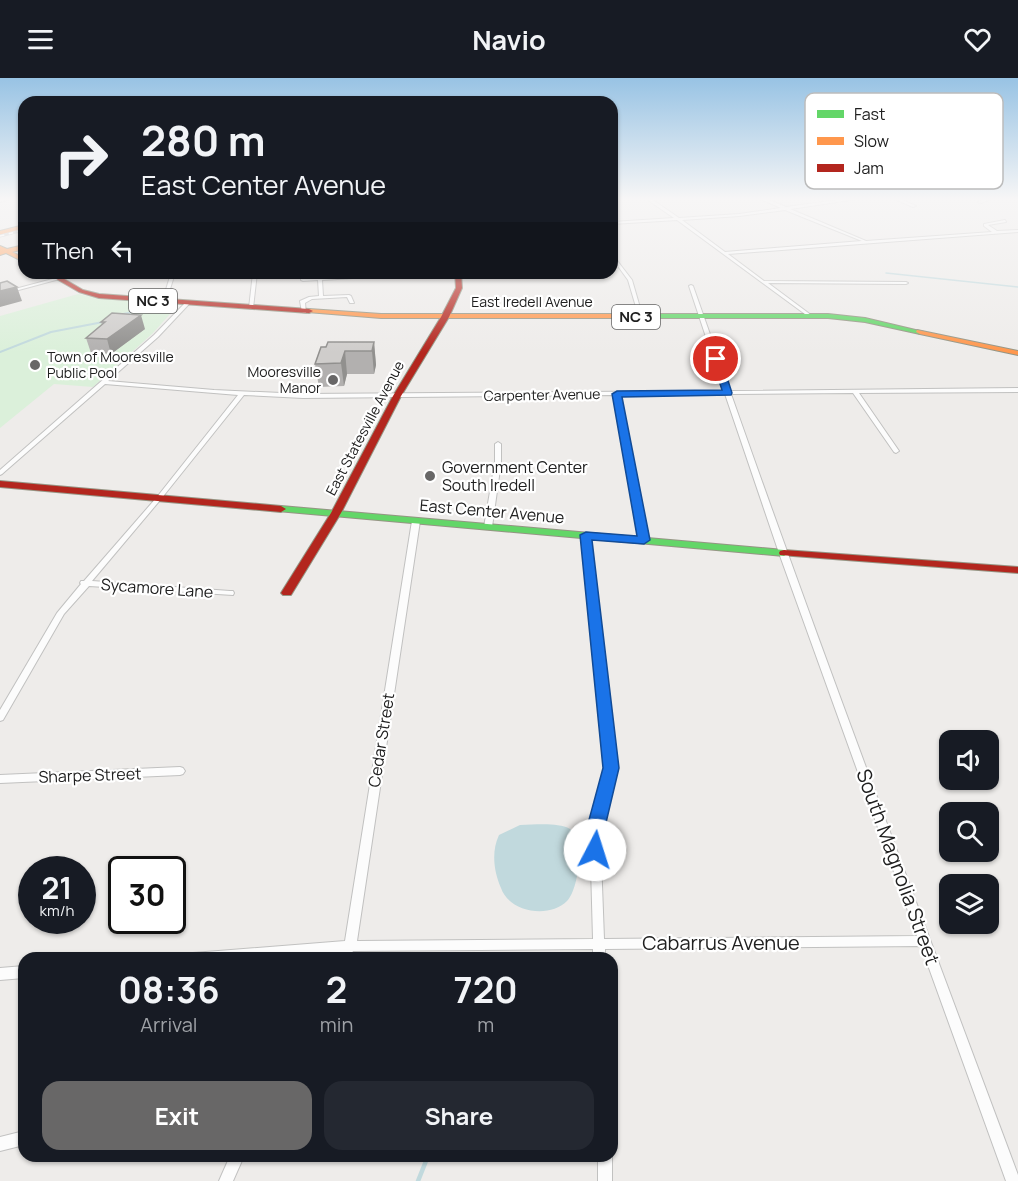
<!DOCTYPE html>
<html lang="en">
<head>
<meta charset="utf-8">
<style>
	:root { --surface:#171b24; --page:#242831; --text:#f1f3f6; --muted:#9ea1a6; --accent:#686767 }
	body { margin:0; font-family:Manrope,sans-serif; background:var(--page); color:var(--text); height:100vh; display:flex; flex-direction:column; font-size:22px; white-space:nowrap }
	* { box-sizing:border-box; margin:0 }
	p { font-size:20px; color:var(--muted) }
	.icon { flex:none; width:33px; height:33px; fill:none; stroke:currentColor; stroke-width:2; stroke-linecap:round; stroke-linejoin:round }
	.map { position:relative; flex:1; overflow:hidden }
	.side { position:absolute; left:18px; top:874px; width:600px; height:210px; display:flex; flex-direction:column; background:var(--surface); border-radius:18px; box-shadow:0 2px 4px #0004 }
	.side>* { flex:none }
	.top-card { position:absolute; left:18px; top:18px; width:600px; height:183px; border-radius:18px; box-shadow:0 2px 4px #0004; background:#171b24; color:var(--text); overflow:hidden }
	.fabs { position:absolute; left:939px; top:652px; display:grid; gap:12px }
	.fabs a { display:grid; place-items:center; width:60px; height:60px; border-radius:12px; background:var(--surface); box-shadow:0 2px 4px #0004; font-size:30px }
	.speed { position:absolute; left:18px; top:778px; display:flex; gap:12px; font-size:30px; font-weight:700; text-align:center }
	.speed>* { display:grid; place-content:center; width:78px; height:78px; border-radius:50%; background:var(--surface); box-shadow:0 2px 4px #0004; line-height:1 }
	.speed small { font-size:15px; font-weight:400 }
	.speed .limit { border:3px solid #111; border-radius:9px; background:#fff; color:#111 }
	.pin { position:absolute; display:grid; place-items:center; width:51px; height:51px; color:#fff; margin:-26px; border:3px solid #fff; border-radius:50%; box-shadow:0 2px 6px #0007 }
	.me { position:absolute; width:66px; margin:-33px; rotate:5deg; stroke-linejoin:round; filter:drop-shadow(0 0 4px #0008) }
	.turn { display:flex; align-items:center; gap:21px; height:126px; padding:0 24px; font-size:27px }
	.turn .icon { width:78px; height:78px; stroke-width:2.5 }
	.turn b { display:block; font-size:42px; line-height:51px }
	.then { display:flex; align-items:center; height:57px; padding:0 24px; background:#0003; gap:12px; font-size:22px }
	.eta { display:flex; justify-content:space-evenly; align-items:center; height:102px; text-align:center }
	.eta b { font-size:36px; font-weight:700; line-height:42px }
	.action { display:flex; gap:12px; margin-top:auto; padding:12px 24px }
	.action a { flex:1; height:69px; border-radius:18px; background:var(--accent); color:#fff; font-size:24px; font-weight:700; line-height:69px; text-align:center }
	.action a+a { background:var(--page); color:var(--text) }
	header { display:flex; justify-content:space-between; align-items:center; height:78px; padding:0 24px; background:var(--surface); font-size:27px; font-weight:700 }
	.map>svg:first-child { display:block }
	.park { fill:#dbf0da }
	.water { fill:#c1d9dd }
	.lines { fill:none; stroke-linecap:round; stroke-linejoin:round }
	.stream-far2 { stroke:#c1d9dd; stroke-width:1.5 }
	.stream-far1 { stroke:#c1d9dd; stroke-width:2 }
	.stream { stroke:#c1d9dd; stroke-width:4.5 }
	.street-casing { stroke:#c1c1c0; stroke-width:2 }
	.fast-casing { stroke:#959584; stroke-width:2 }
	.slow-casing { stroke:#959584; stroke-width:2 }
	.jam-casing { stroke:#959584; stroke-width:2 }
	.street { fill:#fcfcfc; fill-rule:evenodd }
	.fast { fill:#63d668; fill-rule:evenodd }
	.slow { fill:#ff974d; fill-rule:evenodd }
	.jam { fill:#b3261e; fill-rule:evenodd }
	.rail-casing { stroke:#cbcbcb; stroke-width:3 }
	.rail { stroke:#fff; stroke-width:1.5; stroke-dasharray:4.5; stroke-linecap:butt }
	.wall { fill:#b2b0af }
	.shaded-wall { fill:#91908e }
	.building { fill:#cfcdcb; stroke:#91908e; stroke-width:1.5 }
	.route { fill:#1a73e8; stroke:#114b97; stroke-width:1.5 }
	.poi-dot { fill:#686767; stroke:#fff; stroke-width:2 }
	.labels { text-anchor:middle; stroke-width:4.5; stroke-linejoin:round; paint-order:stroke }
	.far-street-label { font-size:14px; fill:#202020; stroke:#fff }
	.far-poi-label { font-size:14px; fill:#202020; stroke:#fff; text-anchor:start }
	.shield { fill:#fff; stroke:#636363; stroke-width:1.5 }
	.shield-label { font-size:15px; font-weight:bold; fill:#202020 }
	.poi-label { font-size:16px; fill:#202020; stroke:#fff; text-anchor:start }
	.street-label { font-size:16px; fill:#202020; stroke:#fff }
	.near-street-label { font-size:20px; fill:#202020; stroke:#fff }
	.key { fill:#fff; stroke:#bcbcbc; stroke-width:1.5 }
	.key-label { font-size:16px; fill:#202020 }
</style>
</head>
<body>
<header><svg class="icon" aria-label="menu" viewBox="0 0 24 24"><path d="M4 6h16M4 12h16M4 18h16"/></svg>Navio<svg class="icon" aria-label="heart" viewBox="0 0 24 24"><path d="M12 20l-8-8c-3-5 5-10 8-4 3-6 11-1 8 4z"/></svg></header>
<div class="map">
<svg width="1018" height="1103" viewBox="0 0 1018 1103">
	<rect width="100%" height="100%" fill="#eeecea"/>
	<path class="park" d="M78,216L101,221L178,227L153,255L93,309L54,306L0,350V238Z"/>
	<path class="water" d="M520,747C535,747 557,744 570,751C586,760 578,813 567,823C549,841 509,834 501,810C494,794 491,774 499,757Z"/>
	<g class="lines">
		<path class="stream-far2" d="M886,195L1018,209"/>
		<g class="stream-far1">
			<path d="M123,236L143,232L156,233"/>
			<path d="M0,274L51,254L103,244"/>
		</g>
		<path class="stream" d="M418,1103L428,1078"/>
		<defs>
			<g id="street">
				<path d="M7,120H14L0,124V122Z"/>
				<path d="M645,120H650L679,140L739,136L781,130L758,120H764L786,129L852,120H864L790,131L866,163L992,154L984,148V146L1005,142L1006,144L988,147L997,153L1018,152V154L728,176L764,203L906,204L908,205L906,206L768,205L811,237V238L809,239L677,142L612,146V144L674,140ZM785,132L862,163L725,174L682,142L739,138Z"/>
				<path d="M892,120H898L916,128L913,129Z"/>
				<path d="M986,120H992L981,125L978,124Z"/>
				<path d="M612,176L632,202L643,240L639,239L628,202L612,180Z"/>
				<path d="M75,195H82L0,217V215Z"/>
				<path d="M171,195H175L166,224L162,225Z"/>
				<path d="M253,195H257L253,230L251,231L249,230Z"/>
				<path d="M367,197H369V199L322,202L323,218L349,217L351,218L354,225H350L347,219L312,221L305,225L306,235L302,234L300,223L309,219L319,218L318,202L303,203L301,202V201Z"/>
				<path d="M691,207L693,208L730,313L1018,310V314L859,315L899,373L896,375L894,374L853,315L731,316C823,578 921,837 1018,1097V1103H1006L921,868L605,871V880H593V871L353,873L349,880H337L340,874L256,880H187L189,876L193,875L345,863L412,443L416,441L420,443L357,863L593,861L590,753L606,690L582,457L586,455L590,457L616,690L600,753L604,861L917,858L779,475L725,316L620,317L648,462L644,464L640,462L614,317L303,320L244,317L161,421L92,503L230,513H233L234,515L233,517L89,508L64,536L3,642L0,643V632L57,535L81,506L80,505L81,503H84L157,419L238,317L105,306L2,396L0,397V392L154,257L186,224L190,225L158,259L108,303L214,312L303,316L724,313L689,208Z"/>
				<path d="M498,364L501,366V384L492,449L488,451L484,449L495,384V366Z"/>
				<path d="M180,689L183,690L185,693L183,696L180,697L0,705V697Z"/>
				<path d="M24,888V900L0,902V890Z"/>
				<path d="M24,1053V1067L0,1073V1059Z"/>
				<path d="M230,1078H244L233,1103H219Z"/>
				<rect x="598" y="1078" width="14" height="25"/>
			</g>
			<g id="fast">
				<path d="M651,236H828L865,240L924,254L920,256L865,244L828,240H651Z"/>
				<path d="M281,428L784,472L789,475L784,478L277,433V429Z"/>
			</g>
			<g id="slow">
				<path d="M24,147V151L0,157V153Z"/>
				<path d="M24,167V171L12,174L24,180V184L6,175L0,177V168L7,171Z"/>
				<path d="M309,231L381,236H654L658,238L654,240H381L307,234L305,233Z"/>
				<path d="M917,252L1018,273V277L920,256L916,254Z"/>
			</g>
			<g id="jam">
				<path d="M46,195H54L83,212L99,216L309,231L313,233L309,235L99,220L79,214Z"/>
				<path d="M455,195H461L462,210L449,239L401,318L341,435L291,517H283L281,515L331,435L393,318L441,239L456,210Z"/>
				<path d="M0,403L281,428L286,431L281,434L0,409Z"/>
				<path d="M784,472L1018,489V495L780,477L779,475L780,473Z"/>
			</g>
		</defs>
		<use href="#street" class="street-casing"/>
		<use href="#fast" class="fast-casing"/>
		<use href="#slow" class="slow-casing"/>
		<use href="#jam" class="jam-casing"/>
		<use href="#street" class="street"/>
		<use href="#fast" class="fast"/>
		<use href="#slow" class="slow"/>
		<use href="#jam" class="jam"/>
		<defs>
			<path id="rail" d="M0,158L24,152"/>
		</defs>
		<use href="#rail" class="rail-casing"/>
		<use href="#rail" class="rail"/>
	</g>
	<g class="wall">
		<path d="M101,244L145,251L111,276L91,275L86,260L102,247Z"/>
		<path d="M374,264L376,287L374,296H347L344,308L319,309L315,286L321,269Z"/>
	</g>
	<g class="shaded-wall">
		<path d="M17,209L22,223L0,229V213Z"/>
		<path d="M141,237L145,251L111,276L107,261Z"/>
		<path d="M374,264L376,287L374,296L372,273Z"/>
		<path d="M345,273L347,296L344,308L341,285Z"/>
	</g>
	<g class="building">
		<path d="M7,203L17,209L0,213V205Z"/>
		<path d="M112,235L141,237L107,261L86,260L105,244H101Z"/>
		<path d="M328,264H374L372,273H345L341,285L315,286L321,269H326Z"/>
	</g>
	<linearGradient id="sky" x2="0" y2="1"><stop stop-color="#98c3e4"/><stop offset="0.44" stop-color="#f7f6f6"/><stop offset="1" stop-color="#f7f6f6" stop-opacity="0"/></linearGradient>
	<rect width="1018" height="275" fill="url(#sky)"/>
	<path class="route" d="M716,278L721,281L732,315L731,317L622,319L650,462L644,466L592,462L619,690L604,753V772L602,777L595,779L589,777L587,772L586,753L603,690L580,457L586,454L637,458L612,316L617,313L722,312L712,281Z"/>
	<g class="poi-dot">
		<circle cx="35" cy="287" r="6"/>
		<circle cx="333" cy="302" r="6"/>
		<circle cx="430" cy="398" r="6"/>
	</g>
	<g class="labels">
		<g class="far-street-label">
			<text x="532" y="229">East Iredell Avenue</text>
			<text transform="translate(542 317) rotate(-1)" y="5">Carpenter Avenue</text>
			<text transform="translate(365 350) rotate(-62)" y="5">East Statesville Avenue</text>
		</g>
		<g class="far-poi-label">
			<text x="47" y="284">Town of Mooresville<tspan x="47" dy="16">Public Pool</tspan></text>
			<text x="321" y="299" text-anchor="end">Mooresville<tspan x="321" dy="16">Manor</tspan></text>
		</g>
		<g class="shield">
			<rect x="129" y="211" width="48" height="24" rx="4.5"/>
			<rect x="612" y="227" width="48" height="24" rx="4.5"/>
		</g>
		<g class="shield-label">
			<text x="153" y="228">NC 3</text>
			<text x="636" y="244">NC 3</text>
		</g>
		<g class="poi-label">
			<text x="442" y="395">Government Center<tspan x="442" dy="18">South Iredell</tspan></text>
		</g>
		<g class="street-label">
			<text transform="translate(492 433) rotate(5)" y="6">East Center Avenue</text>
			<text transform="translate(157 510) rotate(4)" y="6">Sycamore Lane</text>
			<text transform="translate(381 662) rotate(-81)" y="6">Cedar Street</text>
			<text transform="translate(90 697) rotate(-2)" y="6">Sharpe Street</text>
		</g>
		<g class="near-street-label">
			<text transform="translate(898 789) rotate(70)" y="7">South Magnolia Street</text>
			<text x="721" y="872">Cabarrus Avenue</text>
		</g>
	</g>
	<rect x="805" y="15" width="198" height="96" rx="9" class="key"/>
	<rect x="817" y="32" width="27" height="8" fill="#63d668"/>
	<rect x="817" y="59" width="27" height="8" fill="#ff974d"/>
	<rect x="817" y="86" width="27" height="8" fill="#b3261e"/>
	<g class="key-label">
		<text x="854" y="42">Fast</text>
		<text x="854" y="69">Slow</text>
		<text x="854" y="96">Jam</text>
	</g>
</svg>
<div class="fabs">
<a><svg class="icon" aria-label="sound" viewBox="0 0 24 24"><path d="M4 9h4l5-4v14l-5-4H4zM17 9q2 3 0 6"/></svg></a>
<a><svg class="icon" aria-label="search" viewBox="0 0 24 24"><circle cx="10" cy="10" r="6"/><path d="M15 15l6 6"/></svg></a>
<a><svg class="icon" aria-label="layers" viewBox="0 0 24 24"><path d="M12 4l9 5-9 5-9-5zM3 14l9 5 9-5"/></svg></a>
</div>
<div class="speed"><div>21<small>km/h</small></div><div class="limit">30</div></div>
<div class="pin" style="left:716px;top:281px;background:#d93025"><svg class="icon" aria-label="arrive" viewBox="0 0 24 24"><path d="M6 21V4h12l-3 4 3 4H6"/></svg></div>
<svg class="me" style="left:595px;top:772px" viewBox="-20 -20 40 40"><circle r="19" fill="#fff"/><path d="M0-13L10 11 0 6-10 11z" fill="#1a73e8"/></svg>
<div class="top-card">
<div class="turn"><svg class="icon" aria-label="right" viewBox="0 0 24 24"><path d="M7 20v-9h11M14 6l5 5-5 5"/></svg><div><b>280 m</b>East Center Avenue</div></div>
<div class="then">Then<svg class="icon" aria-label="left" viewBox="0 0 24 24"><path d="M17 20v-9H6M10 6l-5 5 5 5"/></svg></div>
</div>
<section class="side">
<div class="eta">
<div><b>08:36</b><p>Arrival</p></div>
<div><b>2</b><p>min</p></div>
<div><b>720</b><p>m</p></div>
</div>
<div class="action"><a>Exit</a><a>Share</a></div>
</section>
</div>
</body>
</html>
